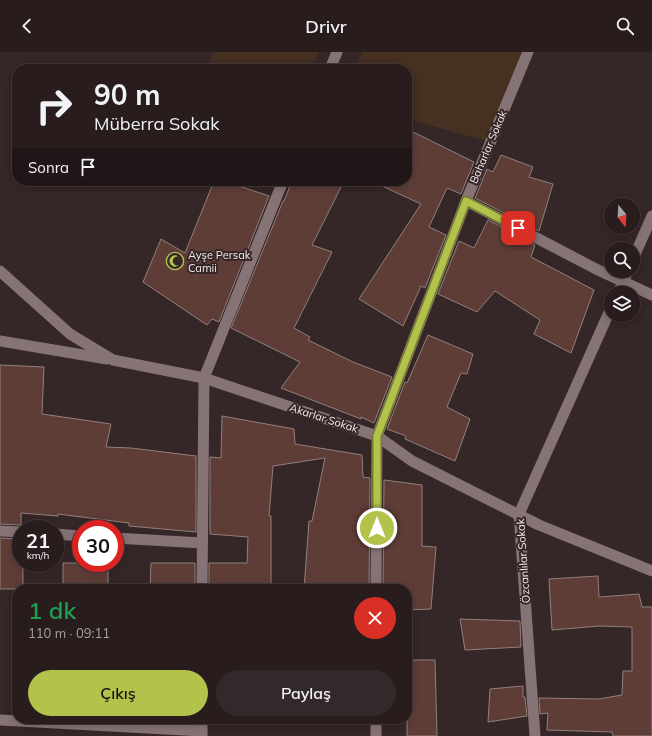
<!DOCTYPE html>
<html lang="tr">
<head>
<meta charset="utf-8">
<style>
	:root { --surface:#281c1d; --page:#34292a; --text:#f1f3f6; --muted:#a5a1a4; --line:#443a3b; --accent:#b3c24b }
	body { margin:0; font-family:Mulish,sans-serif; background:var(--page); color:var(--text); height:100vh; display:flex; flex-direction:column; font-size:15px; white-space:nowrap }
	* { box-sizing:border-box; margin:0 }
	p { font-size:13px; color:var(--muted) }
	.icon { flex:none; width:22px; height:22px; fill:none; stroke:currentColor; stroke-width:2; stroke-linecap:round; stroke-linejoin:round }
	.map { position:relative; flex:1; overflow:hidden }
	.details { position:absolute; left:12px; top:532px; width:400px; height:140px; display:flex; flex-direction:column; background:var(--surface); border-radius:16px; box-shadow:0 2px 10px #0003,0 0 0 1px var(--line) }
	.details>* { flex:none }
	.top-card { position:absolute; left:12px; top:12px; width:400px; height:122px; border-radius:16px; box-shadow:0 2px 10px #0003,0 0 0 1px var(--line); background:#281c1d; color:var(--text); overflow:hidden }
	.needle { width:26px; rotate:162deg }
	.controls { position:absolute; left:604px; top:146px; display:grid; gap:8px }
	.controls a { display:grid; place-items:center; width:36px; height:36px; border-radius:50%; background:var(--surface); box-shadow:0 2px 10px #0003,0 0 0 1px var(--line); font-size:20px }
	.speed { position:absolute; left:12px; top:468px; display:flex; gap:8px; font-size:20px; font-weight:700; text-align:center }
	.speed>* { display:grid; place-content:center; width:52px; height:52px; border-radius:50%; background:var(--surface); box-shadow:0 2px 10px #0003,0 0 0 1px var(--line); line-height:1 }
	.speed small { font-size:10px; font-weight:400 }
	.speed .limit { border:6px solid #d22; background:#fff; color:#111 }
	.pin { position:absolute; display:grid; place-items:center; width:34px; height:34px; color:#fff; margin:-17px; border-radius:8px; box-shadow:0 2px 6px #0006 }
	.me { position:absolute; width:44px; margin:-22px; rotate:0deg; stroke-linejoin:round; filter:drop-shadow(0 0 3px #0008) }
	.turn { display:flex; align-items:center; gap:14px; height:84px; padding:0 16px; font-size:18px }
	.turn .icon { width:52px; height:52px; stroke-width:2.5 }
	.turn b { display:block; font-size:28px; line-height:34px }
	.then { display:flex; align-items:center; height:38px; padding:0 16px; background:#0003; gap:8px; font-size:15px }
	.round { display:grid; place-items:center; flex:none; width:42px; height:42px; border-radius:21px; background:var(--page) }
	.headline { display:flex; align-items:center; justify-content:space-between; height:68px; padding:0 16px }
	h1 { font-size:24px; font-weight:600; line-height:30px; color:#1e9e55 }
	.action { display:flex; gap:8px; margin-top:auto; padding:8px 16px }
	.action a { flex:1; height:46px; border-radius:24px; background:var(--accent); color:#111; font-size:16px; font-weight:600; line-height:46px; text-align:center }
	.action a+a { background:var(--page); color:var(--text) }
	header { display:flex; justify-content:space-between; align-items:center; height:52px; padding:0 16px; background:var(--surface); font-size:18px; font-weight:600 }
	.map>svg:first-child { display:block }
	.green { fill:#453022 }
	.building { fill:#5e3d37; stroke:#92807c }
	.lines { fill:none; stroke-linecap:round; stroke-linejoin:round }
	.minor { stroke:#867375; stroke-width:11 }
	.route-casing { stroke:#747e31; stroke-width:10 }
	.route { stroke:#b3c24b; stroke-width:7 }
	.labels { text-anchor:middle; stroke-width:4; stroke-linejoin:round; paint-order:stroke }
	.street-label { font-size:11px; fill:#f4eaeb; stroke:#352627 }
	.poi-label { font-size:11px; fill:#f4eaeb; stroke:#352627; text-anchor:start }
</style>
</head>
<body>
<header><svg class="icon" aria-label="back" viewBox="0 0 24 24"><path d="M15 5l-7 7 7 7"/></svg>Drivr<svg class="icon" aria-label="search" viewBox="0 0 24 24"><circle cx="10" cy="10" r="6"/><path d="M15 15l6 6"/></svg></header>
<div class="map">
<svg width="652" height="684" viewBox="0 0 652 684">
	<rect width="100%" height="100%" fill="#352627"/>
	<g class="green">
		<path d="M213,0H319L312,17H219L209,14Z"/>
		<path d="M362,0H528L490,90L407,67V17H355Z"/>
	</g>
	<g class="building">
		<path d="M407,77L474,110L461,142L447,136L429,175L446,183L425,236L421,234L403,274L359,247L421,152L371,129H407Z"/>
		<path d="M501,103L533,115L529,125L553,132L539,179L475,146L487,117L493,120Z"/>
		<path d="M214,129H224L269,144L219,270L212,267L207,273L143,230L161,187L185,201Z"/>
		<path d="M292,129H344L312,193L332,200L294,276L310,285L308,288L353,310L392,325L374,371L361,365V367L281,336L300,310L231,276L283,149H284Z"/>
		<path d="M488,168L535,193L531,205L594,238L571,301L534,282L540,268L495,239L477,260L438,242L459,189L474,196Z"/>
		<path d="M428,283L473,302L467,322L461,321L447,355L470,367L455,409L405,387L406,384L387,377L405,330L407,331Z"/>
		<path d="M0,313L44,315L42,362L111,372L106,395L131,396L196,404V480L129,474V471L58,462V464L21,461V473L0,472Z"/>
		<path d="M222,364L294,377L295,392L362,403L363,425L370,426L369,537H304L309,469H312L325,406L273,414L269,464H271V537H209V511H247L248,485L210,482V405L221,406Z"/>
		<path d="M384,428L422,433V494L436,495L431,557L407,558V537H383Z"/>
		<path d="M0,486L21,487V511H23V537H0Z"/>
		<rect x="63" y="511" width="45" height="26"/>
		<path d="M151,511H195V537H150Z"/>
		<path d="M598,524L599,545L639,542L642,555H652V684H613L612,680L547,678L548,661L540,662L539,646L599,647L622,643L623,619H632V575L599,574L552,578L549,527Z"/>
		<path d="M460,567L520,569L521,595L465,598Z"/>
		<path d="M407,608H435L437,684H407Z"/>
		<path d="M523,634V645H525L527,664L488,670L490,637Z"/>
	</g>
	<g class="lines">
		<g class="minor">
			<path d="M330,17L337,0"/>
			<path d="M466,149L596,217L652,243"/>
			<path d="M633,207L652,164"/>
			<path d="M0,219L70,282L113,308L204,326L377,384L412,409L539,473L652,519"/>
			<path d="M618,241L628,219"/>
			<path d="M0,289L107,307"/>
			<path d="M0,479L21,480"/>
			<path d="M55,482L81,484"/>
			<path d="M115,486L202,491"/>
			<path d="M202,537L204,326L283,129"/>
			<path d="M376,537L377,384L466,149L528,0"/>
			<path d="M0,668L202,679"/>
			<path d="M202,684V667"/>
			<path d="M376,684V667"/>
			<path d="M535,684L519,462L611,256"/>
		</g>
	</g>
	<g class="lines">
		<defs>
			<path id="route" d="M377,476V384L466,149L518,176"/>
		</defs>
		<use href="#route" class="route-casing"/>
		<use href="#route" class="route"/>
	</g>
	<defs>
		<symbol id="mosque-ring" viewBox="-11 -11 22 22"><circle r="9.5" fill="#352627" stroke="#b3c24b" stroke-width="1.5"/><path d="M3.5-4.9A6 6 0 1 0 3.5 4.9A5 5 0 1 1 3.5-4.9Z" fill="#b3c24b"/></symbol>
	</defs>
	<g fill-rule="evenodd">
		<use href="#mosque-ring" x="165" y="199" width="20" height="20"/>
	</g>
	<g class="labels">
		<g class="street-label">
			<text transform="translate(488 95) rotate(-67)" y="4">Baharlar Sokak</text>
			<text transform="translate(324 366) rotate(18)" y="4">Akarlar Sokak</text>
			<text transform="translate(523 509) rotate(-94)" y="4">Özcanlılar Sokak</text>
		</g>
		<g class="poi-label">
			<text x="188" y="207">Ayşe Persak<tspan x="188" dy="13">Camii</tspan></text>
		</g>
	</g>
</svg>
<div class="controls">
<a><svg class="needle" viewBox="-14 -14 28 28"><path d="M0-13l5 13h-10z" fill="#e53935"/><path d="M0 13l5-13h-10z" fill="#a5a1a4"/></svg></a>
<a><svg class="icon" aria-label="search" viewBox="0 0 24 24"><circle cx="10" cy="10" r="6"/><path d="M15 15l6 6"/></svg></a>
<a><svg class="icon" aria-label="layers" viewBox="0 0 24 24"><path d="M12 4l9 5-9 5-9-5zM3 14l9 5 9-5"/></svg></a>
</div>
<div class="speed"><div>21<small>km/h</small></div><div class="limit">30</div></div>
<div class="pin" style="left:518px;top:176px;background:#d93025"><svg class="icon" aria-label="arrive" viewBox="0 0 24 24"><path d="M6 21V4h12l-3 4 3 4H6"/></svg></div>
<svg class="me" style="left:377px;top:476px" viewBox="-20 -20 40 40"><circle r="17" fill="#b3c24b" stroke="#fff" stroke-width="3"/><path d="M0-11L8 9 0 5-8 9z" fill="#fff"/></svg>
<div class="top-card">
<div class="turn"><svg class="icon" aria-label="right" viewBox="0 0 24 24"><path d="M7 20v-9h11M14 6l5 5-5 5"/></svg><div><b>90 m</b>Müberra Sokak</div></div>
<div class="then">Sonra<svg class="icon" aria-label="arrive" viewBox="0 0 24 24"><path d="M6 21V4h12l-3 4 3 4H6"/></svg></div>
</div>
<section class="details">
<div class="headline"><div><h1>1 dk</h1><p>110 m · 09:11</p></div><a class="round" style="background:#d93025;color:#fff"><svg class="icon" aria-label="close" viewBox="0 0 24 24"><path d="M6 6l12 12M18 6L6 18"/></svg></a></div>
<div class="action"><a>Çıkış</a><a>Paylaş</a></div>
</section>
</div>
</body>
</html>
